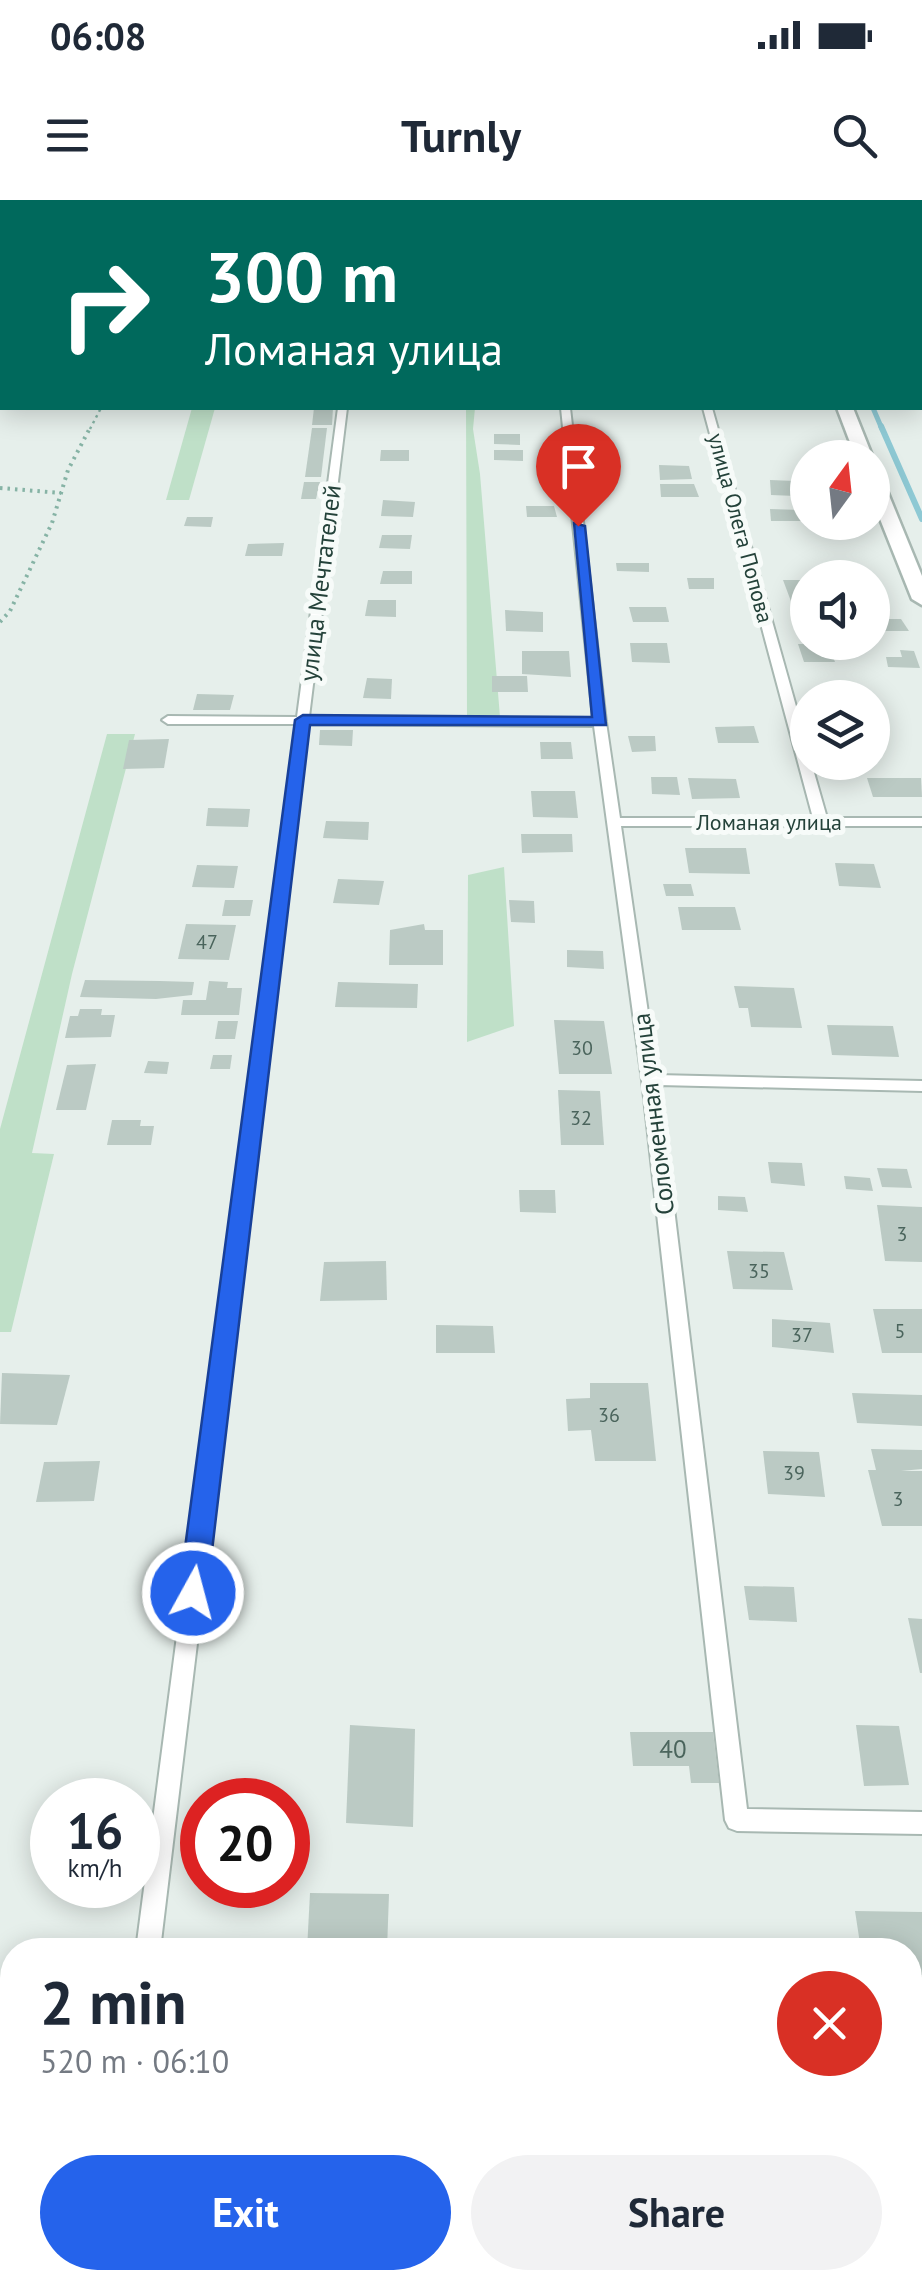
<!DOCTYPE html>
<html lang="en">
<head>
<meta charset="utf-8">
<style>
	:root { --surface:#fff; --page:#f2f2f3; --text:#1f2937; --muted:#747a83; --accent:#2563eb }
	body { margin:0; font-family:"PT Sans",sans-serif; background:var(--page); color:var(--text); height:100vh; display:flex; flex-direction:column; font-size:38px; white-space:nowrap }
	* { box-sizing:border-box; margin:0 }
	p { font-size:32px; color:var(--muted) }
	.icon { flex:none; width:55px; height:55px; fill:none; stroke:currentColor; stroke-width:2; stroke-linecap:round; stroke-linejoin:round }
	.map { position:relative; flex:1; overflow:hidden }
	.side { position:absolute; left:0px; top:1738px; width:922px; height:352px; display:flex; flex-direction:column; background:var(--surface); border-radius:40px 40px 0 0; box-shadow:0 5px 25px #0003 }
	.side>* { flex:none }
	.banner { position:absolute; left:0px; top:0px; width:922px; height:210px; box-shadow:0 5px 25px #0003; background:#00695c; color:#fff; overflow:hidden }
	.needle { width:65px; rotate:15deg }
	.controls { position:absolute; left:790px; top:240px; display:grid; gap:20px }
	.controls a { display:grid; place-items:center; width:100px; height:100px; border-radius:50%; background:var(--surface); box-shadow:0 5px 25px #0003; font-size:50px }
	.speed { position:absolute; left:30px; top:1578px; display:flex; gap:20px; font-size:50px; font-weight:700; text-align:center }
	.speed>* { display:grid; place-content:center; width:130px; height:130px; border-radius:50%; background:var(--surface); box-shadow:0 5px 25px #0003; line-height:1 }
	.speed small { font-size:25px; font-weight:400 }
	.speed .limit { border:15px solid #d22; background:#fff; color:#111 }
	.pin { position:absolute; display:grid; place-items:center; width:85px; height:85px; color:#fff; margin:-102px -42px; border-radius:50% 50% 50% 0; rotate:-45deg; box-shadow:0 0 10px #0007 }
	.pin .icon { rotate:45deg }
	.me { position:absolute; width:110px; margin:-55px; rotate:7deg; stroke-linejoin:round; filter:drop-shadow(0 0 8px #0008) }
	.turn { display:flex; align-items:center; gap:35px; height:210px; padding:0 40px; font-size:45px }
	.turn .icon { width:130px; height:130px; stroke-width:2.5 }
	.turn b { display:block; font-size:70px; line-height:85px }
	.round { display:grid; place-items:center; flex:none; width:105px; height:105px; border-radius:52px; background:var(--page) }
	.summary { display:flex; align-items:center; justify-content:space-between; height:170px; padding:0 40px }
	h1 { font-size:60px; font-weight:600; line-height:75px }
	.action { display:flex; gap:20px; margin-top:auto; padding:20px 40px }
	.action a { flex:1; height:115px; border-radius:60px; background:var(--accent); color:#fff; font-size:40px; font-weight:600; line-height:115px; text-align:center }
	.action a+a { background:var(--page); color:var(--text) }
	.status { display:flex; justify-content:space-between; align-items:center; height:70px; padding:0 50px; background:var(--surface); direction:ltr }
	.status svg { height:28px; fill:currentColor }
	header { display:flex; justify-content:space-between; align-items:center; height:130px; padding:0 40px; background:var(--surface); font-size:45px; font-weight:600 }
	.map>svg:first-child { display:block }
	.green { fill:#bfe0c8 }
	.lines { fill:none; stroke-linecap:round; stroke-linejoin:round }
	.stream-far1 { stroke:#8ec9d4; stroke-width:5 }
	.stream { stroke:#8ec9d4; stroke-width:6 }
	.building { fill:#bbcac4 }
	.lane-casing { stroke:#a8b8b2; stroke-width:4 }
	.street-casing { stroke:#a8b8b2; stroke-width:5 }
	.path-far1 { stroke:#86b3a5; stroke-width:2.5; stroke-dasharray:2.5 4; stroke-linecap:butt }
	.path { stroke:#86b3a5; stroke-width:4; stroke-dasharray:2.5 5; stroke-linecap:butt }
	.lane { fill:#fff; fill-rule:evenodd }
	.street { fill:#fff; fill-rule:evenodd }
	.route { fill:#2563eb; stroke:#184099; stroke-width:2.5 }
	.labels { text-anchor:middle; stroke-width:10; stroke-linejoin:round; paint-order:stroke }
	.number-label { font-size:20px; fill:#4a645c }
	.far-street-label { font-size:22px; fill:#24423a; stroke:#f7fbf9 }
	.street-label { font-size:25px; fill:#24423a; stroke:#f7fbf9 }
	.near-number-label { font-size:25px; fill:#4a645c }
</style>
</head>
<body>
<div class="status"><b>06:08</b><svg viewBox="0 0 49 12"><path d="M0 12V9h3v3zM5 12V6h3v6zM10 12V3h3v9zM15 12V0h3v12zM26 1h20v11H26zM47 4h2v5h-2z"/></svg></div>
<header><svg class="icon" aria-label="menu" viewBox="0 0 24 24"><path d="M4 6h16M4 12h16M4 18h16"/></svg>Turnly<svg class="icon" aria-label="search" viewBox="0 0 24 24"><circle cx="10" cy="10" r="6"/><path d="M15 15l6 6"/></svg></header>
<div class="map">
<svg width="922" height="2088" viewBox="0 0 922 2088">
	<rect width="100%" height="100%" fill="#e6efeb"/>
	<g class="green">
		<path d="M192,208H215L189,300H166Z"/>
		<path d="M466,208H475L473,229L480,274L500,517H467Z"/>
		<path d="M107,534H135L72,774L32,953L54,954L11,1132H0V929Z"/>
		<path d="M504,667L514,826L467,842L468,675Z"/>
	</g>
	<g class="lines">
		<path class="stream-far1" d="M873,208L882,229"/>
		<path class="stream" d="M881,226L922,319"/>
	</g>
	<g class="building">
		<path d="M314,208H333L332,225H312Z"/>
		<path d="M312,228H327L321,277H305Z"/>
		<path d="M494,234H520V245L494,244Z"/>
		<path d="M381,250H409V261H380Z"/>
		<path d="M494,250H523V261L494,260Z"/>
		<path d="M659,265L689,266L692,279L660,280Z"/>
		<path d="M770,280L795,281L796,296L771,295Z"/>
		<path d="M304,282H320L316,299H301Z"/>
		<path d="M660,284H694L699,297H661Z"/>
		<path d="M383,300L415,302L413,317L381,316Z"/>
		<path d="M526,306H554L557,317H527Z"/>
		<path d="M770,309L801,310L804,321H771Z"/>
		<path d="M187,317H213L211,327L184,326Z"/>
		<path d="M382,335H412L410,349L379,348Z"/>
		<path d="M284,343L282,356H245L248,344Z"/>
		<path d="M616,363H649V372L617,371Z"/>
		<path d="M383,371H412V384H380Z"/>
		<path d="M687,378H714V389H689Z"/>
		<path d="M783,380H808V412H795Z"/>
		<path d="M368,400H396V417L365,416Z"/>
		<path d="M629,407H666L669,422H633Z"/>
		<path d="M505,410L543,412V432L506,431Z"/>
		<path d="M872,419H901L909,431H872Z"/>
		<path d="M630,443H667L670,463L632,462Z"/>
		<path d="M798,444H828L835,462H804Z"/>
		<path d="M900,450L914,451L920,468L888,467L886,457H902Z"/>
		<path d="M522,451H569L571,477L522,474Z"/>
		<path d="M492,476H527L528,492H492Z"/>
		<path d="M367,478L392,479L391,499L363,498Z"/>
		<path d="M197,494L234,495L230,510H193Z"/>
		<path d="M754,526L759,543H718L715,527Z"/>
		<path d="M320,530H353L352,546L319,545Z"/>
		<path d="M628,536H655L656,551L632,552Z"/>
		<path d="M169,539L164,568L123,569L129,540Z"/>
		<path d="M540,542H571L573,559H541Z"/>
		<path d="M651,577H677L680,595L652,594Z"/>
		<path d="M688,578L736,579L740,598L692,599Z"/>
		<path d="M867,578H921L922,597H873Z"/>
		<path d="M531,591H575L578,618L533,617Z"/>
		<path d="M208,608L250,609L248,627L206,626Z"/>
		<path d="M326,621L369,622L368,640L323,638Z"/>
		<path d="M521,634H572L573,652L522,653Z"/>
		<path d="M685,648H746L750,674L689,673Z"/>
		<path d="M835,663L874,664L881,688L839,686Z"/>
		<path d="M197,665L238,666L234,688L192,687Z"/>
		<path d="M338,679L384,681L379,705L333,703Z"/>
		<path d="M663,684H691L694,696H666Z"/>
		<path d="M225,700H253L250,716H222Z"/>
		<path d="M509,700L534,701L535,723L511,722Z"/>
		<path d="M678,707H735L741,730H682Z"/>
		<path d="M186,724L236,725L229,760L178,759Z"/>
		<path d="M424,724L425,730H443V765H389L390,730Z"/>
		<path d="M567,750L603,751L604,769L567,767Z"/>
		<path d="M85,780L160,781L194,782L192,795L156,799L80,797Z"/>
		<path d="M209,781L228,782L227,788H242L239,815H181L183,800H206Z"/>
		<path d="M338,782L418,784L417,808L335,807Z"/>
		<path d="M734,786L794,788L802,828L751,827L748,808H739Z"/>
		<path d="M80,809H102L101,815H115L111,837L65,838L70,816H78Z"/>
		<path d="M554,820L604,821L612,874H559Z"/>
		<path d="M218,821H238L235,839H215Z"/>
		<path d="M827,825L893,826L899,857L832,855Z"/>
		<path d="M213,855H232L230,869H210Z"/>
		<path d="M148,861L169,862L167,874L144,873Z"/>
		<path d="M96,864L86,910H56L67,865Z"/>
		<path d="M558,890L600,891L604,945H561Z"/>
		<path d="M112,920H141L140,926H154L151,945H107Z"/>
		<path d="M768,962L802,963L805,986L771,983Z"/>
		<path d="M877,968L907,969L912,988L882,987Z"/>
		<path d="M844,976L870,978L873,991L846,989Z"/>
		<path d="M519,990H555L556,1013L520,1012Z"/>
		<path d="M718,996L745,997L748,1012L718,1010Z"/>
		<path d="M877,1005L922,1007V1062L885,1061Z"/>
		<path d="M727,1051L784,1052L793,1090L733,1089Z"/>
		<path d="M386,1061L387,1100L320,1101L324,1062Z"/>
		<path d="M873,1109H922V1153H882Z"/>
		<path d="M772,1119L830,1123L834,1153L772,1147Z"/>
		<path d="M436,1125L493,1126L495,1153H436Z"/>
		<path d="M2,1173L70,1175L57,1225L0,1224Z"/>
		<path d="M590,1183H648L656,1261H595L591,1230L568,1231L566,1199L590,1198Z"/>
		<path d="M852,1193L922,1195V1226L857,1223Z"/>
		<path d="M871,1249L922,1250V1269L901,1271H922V1326H882L868,1270H876Z"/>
		<path d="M763,1251L819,1252L825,1297L768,1294Z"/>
		<path d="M100,1261L94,1301L36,1302L44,1262Z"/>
		<path d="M744,1386L794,1387L797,1422L749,1420Z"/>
		<path d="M908,1418L922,1419V1473H920Z"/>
		<path d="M350,1525L415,1529L413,1627L346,1623Z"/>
		<path d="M856,1525L899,1526L909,1585L864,1586Z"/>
		<path d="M630,1532H713L719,1583H691L689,1566H633Z"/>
		<path d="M310,1693L389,1694L387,1750H307Z"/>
		<path d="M855,1711L922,1712V1775H910V1750H861Z"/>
		<rect x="910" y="1934" width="12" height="85"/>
	</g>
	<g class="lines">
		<defs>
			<g id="lane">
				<path d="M364,0H372V2H365Z"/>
				<path d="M539,0H547V2H540Z"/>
				<path d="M647,0H655L656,2H649Z"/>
				<path d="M338,208H347L309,517L593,518L561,208H570L606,522L620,618H813L703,208H712L808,549V562H811L827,618H922V626H621L657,875L922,881V891L659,885L747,1609L922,1612V1634L737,1631L729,1628L725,1620L642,880L594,526L308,524L160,1750H136L296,524H168L162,520L168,516L297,517Z"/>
				<path d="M93,2078H121L119,2088H91Z"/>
			</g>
			<g id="street">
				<path d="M756,0H768L769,2H757Z"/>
				<path d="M837,208H853L873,258L872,259L856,258Z"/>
				<path d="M872,271L881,276L922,376V405L912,399L872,299Z"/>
			</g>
		</defs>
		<use href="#lane" class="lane-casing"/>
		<use href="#street" class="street-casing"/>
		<path class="path-far1" d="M90,229L101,208"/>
		<g class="path">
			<path d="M0,288L61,293"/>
			<path d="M0,422L10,411L52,323L68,270L91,226"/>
		</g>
		<use href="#lane" class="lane"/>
		<use href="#street" class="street"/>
	</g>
	<path class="route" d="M574,323L585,326L606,525H310L207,1393L203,1401L193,1405L183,1401L179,1393L295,520L303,515L592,517Z"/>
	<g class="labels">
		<g class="number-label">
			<text x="207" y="749">47</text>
			<text x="582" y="855">30</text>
			<text x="581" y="925">32</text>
			<text x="902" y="1041">3</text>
			<text x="759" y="1078">35</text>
			<text x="900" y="1138">5</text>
			<text x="802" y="1142">37</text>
			<text x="609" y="1222">36</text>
			<text x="794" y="1280">39</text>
			<text x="898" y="1306">3</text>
		</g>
		<g class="far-street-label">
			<text transform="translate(741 328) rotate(75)" y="8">улица Олега Попова</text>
			<text x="769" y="630">Ломаная улица</text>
		</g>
		<g class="street-label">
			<text transform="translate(320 383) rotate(-83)" y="9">улица Мечтателей</text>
			<text transform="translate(653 914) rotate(-97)" y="9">Соломенная улица</text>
		</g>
		<g class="near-number-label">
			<text x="673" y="1558">40</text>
		</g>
	</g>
</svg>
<div class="controls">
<a><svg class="needle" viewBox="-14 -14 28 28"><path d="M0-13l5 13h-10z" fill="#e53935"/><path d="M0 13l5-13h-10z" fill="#747a83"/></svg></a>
<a><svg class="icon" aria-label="sound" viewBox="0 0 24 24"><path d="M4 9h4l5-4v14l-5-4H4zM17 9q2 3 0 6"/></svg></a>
<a><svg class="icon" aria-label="layers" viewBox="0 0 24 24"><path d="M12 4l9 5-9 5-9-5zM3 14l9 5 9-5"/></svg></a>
</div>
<div class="speed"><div>16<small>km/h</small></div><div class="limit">20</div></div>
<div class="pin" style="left:578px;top:326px;background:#d93025"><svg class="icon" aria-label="arrive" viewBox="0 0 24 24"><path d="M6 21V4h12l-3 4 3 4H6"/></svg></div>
<svg class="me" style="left:193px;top:1393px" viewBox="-20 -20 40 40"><circle r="17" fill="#2563eb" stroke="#fff" stroke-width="3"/><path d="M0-11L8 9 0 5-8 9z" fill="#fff"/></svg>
<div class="banner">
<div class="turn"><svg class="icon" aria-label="right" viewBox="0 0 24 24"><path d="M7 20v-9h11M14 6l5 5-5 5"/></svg><div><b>300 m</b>Ломаная улица</div></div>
</div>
<section class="side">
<div class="summary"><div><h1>2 min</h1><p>520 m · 06:10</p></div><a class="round" style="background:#d93025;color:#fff"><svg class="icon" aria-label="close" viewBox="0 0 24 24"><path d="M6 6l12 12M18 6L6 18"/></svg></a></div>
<div class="action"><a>Exit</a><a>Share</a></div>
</section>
</div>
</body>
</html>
